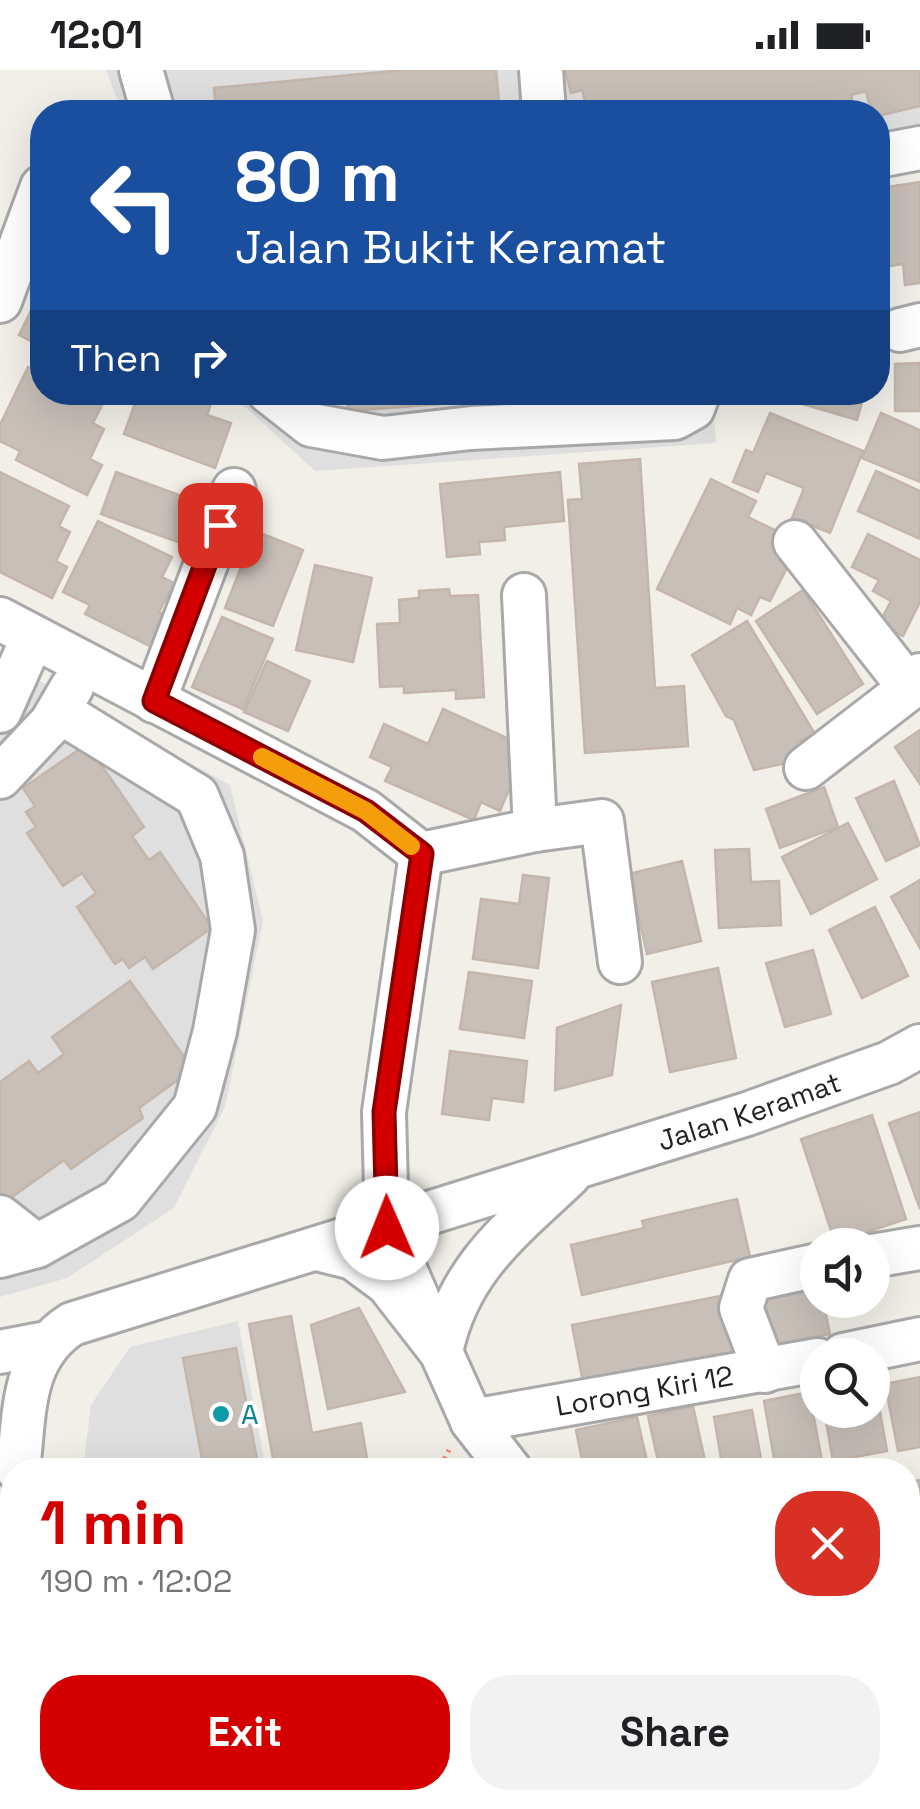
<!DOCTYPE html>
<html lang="en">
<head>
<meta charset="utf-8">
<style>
	:root { --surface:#fff; --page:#f2f2f2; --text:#202124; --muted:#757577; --accent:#d40000 }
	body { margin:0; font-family:"Space Grotesk",sans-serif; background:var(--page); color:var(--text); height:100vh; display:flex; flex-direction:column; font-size:38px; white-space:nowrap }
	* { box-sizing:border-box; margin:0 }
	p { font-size:32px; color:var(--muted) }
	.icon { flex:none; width:55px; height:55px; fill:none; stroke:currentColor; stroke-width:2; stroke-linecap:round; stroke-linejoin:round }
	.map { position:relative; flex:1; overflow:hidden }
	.details { position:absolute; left:0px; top:1388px; width:920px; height:352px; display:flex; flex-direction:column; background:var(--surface); border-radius:40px 40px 0 0; box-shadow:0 10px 40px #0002 }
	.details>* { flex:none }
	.guide { position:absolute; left:30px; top:30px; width:860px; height:305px; border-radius:40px; box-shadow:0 10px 40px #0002; background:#1a4fa0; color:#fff; overflow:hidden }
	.fabs { position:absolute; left:800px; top:1158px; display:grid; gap:20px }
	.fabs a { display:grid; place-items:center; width:90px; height:90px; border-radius:50%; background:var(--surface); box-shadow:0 10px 40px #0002; font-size:50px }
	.pin { position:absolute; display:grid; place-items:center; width:85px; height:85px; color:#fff; margin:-42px; border-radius:20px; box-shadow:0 5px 15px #0006 }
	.me { position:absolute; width:110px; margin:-55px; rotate:359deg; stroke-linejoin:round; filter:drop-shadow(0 0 8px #0008) }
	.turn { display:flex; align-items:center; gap:35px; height:210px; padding:0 40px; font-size:45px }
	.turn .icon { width:130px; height:130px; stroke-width:2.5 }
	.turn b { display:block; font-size:70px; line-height:85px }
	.then { display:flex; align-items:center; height:95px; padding:0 40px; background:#0003; gap:20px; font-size:38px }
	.round { display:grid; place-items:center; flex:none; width:105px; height:105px; border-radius:40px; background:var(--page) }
	.headline { display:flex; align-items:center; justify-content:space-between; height:170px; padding:0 40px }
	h1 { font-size:60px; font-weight:700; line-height:75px; color:var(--accent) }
	.action { display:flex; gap:20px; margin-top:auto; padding:20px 40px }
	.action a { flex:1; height:115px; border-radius:40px; background:var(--accent); color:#fff; font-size:40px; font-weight:700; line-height:115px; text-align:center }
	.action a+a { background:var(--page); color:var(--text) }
	.status { display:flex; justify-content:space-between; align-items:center; height:70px; padding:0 50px; background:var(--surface); direction:ltr }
	.status svg { height:28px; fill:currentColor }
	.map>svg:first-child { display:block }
	.residential { fill:#e0dfdf }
	.building { fill:#c7bfb8; stroke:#c4b6ab; stroke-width:2.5 }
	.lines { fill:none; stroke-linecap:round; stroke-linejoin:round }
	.minor-casing { stroke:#a9a9a9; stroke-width:48 }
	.path { stroke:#fa8072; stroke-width:5; stroke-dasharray:5 5; stroke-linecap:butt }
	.minor { stroke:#fff; stroke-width:42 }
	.route-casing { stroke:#8a0000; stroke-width:25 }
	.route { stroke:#d40000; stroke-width:18 }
	.slow { stroke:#f59e0b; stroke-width:18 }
	.culture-dot { fill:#0f9aa8; stroke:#fff; stroke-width:4 }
	.labels { text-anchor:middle; stroke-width:8; stroke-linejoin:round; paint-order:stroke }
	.street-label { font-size:28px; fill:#222; stroke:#fff }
	.culture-label { font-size:28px; fill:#0d838f; stroke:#fff; text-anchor:start }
</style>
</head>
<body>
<div class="status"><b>12:01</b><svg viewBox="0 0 49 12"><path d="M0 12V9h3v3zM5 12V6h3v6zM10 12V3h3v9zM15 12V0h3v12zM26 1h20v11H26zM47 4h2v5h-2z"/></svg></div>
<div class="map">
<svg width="920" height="1739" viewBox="0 0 920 1739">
	<rect width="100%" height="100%" fill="#f2efe9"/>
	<g class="residential">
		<path d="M106,0H920V102L878,110V42H122Z"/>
		<path d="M230,323H712L716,373L315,401Z"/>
		<path d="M0,589L230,715L263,851L225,1037L174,1138L67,1208L0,1227Z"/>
		<path d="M238,1251L266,1400H83L91,1335L130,1277Z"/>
	</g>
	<g class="building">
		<path d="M403,0H496L500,42H216L214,18Z"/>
		<path d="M565,0H920V36L878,46L871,42L866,21L851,25L855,42H588L582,20L571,23Z"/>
		<path d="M920,112V213L905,215L903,194L890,196L880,118Z"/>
		<path d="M878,209L889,213L878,241Z"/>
		<path d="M42,218V277L19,265Z"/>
		<path d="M920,293V341H895V294Z"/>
		<path d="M28,297L42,304V322H81L103,333L93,353L104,359L90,389L102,395L87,425L16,390L20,381L0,371V355Z"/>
		<path d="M139,322H215L207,345L231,353L215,398L124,364Z"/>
		<path d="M347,322H607L348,341Z"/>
		<path d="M780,322H865L857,350L779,327Z"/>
		<path d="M770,343L863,381L830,463L792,448L804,418L766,403L758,422L733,412L746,380L753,383Z"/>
		<path d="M881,343L920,360V412L862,388Z"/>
		<path d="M640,389L655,618L684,616L688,676L585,683L568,430L582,429L579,394Z"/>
		<path d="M876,401L920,421V469L858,441Z"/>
		<path d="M0,402L69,436L59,456L70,462L56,491L67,497L52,528L0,502Z"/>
		<path d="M116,402L209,436L194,478L101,444Z"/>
		<path d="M560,402L564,451L504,457L505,470L479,472L480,484L447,487L440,414Z"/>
		<path d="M711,409L756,431L748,447L789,467L792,488L770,531L760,527L751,545L737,538L730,554L657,519Z"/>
		<path d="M98,451L172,487L162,507L174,513L159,542L171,548L156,579L85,544L90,535L63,522Z"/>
		<path d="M255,461L303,480L273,556L225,538Z"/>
		<path d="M868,464L920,490V532L903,566L879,554L891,531L873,521L879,510L852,497Z"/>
		<path d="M315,495L372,508L353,592L296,580Z"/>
		<path d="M449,519L450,526L478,525L484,627L456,629V620L404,623V616L380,617L377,554L400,553L399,530L419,528V521Z"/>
		<path d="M803,520L863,614L817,644L756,551Z"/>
		<path d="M222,547L273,569L243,639L192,617Z"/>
		<path d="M747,551L815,664L796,673V691L754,700L734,650L726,646L692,585Z"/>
		<path d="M267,591L310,611L288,661L244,642Z"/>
		<path d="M443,639L527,677L500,741L481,732L474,750L385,711L392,697L370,687L384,654L428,674Z"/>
		<path d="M920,660V714L895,677Z"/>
		<path d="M87,674L144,757L132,766L149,790L160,782L212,858L153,899L145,887L129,898L123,889L115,894L77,837L96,823L82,803L63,816L27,763L36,757L26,742L35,736L23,718Z"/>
		<path d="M894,711L920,775L886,791L856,728Z"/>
		<path d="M824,717L838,757L780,778L766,739Z"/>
		<path d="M848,753L877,809L811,844L782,787Z"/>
		<path d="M749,779L751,812L779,811L781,855L719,858L715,780Z"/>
		<path d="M682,791L701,871L647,884L629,804Z"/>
		<path d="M523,805L549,808L538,898L473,889L481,829L519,834Z"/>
		<path d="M920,810V878L891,827Z"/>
		<path d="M875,837L908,906L862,928L829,860Z"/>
		<path d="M813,880L831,944L785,957L766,893Z"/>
		<path d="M718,898L736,988L670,1002L652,912Z"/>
		<path d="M469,902L532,911L524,968L460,959Z"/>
		<path d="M130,911L193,999L139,1038L143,1048L71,1099L64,1090L5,1132L0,1125V1012L29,991L38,1003L64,984L52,967Z"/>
		<path d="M621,935L612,1005L555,1020L557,958Z"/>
		<path d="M450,981L527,991L523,1032L492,1028L489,1050L442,1044Z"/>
		<path d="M920,1042V1139L889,1053Z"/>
		<path d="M872,1045L906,1149L835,1173L801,1069Z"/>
		<path d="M737,1129L750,1187L582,1225L571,1175L644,1158L642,1151Z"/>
		<path d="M818,1207V1230H823L830,1264L583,1312L572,1255Z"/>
		<path d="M359,1238L405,1322L328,1339L311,1255Z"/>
		<path d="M291,1246L312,1363L361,1353L369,1400H275L249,1254Z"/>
		<path d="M236,1278L259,1400H204L183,1288Z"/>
		<path d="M920,1307V1377L898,1381L885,1314Z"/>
		<path d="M874,1308L887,1381L833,1391L824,1340H872Z"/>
		<path d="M809,1322L823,1396L776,1400L764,1331Z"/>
		<path d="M693,1336L707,1400H660L648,1346Z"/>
		<path d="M752,1340L763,1400H723L714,1347Z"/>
		<path d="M637,1347L649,1400H584L576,1360Z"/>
		<path d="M920,1410V1480H919L908,1412Z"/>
		<path d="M920,1563V1612L912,1564Z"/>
		<path d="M908,1592L918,1643L908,1645Z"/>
		<path d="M908,1688H914L919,1739H862L861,1728H908Z"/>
		<path d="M80,1728H157L142,1739H74Z"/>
		<path d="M151,1728H186L187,1739H139Z"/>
		<path d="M201,1728L196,1739H133L145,1728Z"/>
		<path d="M228,1728H249L254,1739H222Z"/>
		<path d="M330,1728H368L373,1739H335Z"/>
		<path d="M435,1728H481L486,1739H440Z"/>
		<path d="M596,1728H625L629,1739H582L580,1734Z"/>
		<path d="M655,1728H710L712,1731L732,1728L737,1739H660Z"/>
	</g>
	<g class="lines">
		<defs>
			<g id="minor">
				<path d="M141,0L153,42"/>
				<path d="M541,0L544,42"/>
				<path d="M878,86L920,78"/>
				<path d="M0,231L42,117"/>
				<path d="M900,260L920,255"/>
				<path d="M269,322L311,355L383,368L471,358L675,348L693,338L699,322"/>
				<path d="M795,472L909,617"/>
				<path d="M0,549L366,741L421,784"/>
				<path d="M154,631L234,420"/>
				<path d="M0,641L33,567"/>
				<path d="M806,698L906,621L920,605"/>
				<path d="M0,707L51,653L72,617"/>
				<path d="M535,760L602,751L620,892"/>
				<path d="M421,784L384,1042L387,1158L441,1282"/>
				<path d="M421,784L535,760L524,525"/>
				<path d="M0,1147L37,1176"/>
				<path d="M317,1179L353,1188L388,1214L441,1282L472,1351L510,1400"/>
				<path d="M0,1186L37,1176L120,1130L195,1037L215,961L233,860L222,786L197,726L60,642"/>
				<path d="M872,1186L920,1178"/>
				<path d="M0,1282L46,1273"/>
				<path d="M441,1282C458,1199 511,1160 569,1105"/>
				<path d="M843,1285L920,1269"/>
				<path d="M765,1301L741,1238L750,1210L818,1195"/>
				<path id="s1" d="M472,1351L818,1290"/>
				<path id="s2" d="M18,1400C25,1345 20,1287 72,1254L747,1044L889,993L920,976"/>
				<path d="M908,1538L920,1536"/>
				<path d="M0,1583L12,1452"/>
				<path d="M288,1728L290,1739"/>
				<path d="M771,1728L780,1739"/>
				<path d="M52,1739L56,1728"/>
			</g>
		</defs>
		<use href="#minor" class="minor-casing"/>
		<path class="path" d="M439,1400L449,1380"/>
		<use href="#minor" class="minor"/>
	</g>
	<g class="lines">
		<defs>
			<path id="route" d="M220,455L154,631L366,741L422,784L384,1042L387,1158"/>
		</defs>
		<use href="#route" class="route-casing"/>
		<use href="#route" class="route"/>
		<path class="slow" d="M262,687L366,741L411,776"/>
	</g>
	<circle class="culture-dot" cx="221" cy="1344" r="10"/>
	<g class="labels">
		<g class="street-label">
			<text dy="10" stroke="none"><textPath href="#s2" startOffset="872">Jalan Keramat</textPath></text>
			<text dy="10" stroke="none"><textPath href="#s1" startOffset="175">Lorong Kiri 12</textPath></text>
		</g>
		<g class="culture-label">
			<text x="241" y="1354">A</text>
		</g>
	</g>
</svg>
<div class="fabs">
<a><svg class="icon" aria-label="sound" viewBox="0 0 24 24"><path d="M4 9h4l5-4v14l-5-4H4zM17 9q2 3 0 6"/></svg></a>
<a><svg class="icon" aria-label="search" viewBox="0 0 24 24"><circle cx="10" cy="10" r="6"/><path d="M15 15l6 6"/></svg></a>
</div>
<div class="pin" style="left:220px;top:455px;background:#d93025"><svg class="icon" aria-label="arrive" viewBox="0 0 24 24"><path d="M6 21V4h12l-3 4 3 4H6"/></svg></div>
<svg class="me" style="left:387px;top:1158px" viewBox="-20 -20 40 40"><circle r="19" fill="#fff"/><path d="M0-13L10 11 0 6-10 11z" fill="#d40000"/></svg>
<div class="guide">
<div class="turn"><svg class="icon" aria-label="left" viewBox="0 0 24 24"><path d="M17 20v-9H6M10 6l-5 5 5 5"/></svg><div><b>80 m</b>Jalan Bukit Keramat</div></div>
<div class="then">Then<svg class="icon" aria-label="right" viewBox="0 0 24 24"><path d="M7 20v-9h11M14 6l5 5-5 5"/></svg></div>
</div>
<section class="details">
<div class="headline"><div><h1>1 min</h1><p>190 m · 12:02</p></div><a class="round" style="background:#d93025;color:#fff"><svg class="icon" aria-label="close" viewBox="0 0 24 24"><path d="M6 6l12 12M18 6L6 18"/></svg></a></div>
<div class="action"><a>Exit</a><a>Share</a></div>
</section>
</div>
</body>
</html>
